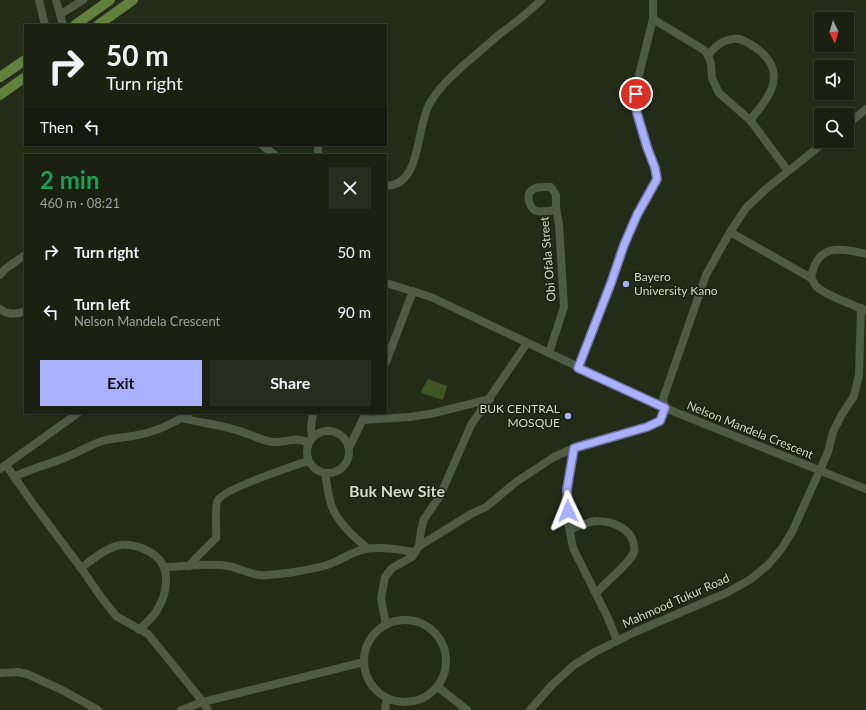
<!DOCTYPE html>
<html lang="en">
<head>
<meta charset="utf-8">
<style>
	:root { --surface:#1a2111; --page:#272e1f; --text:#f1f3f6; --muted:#9fa39f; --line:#383e31; --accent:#a9b0fc }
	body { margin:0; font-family:Lato,sans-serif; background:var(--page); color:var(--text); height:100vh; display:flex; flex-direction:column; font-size:15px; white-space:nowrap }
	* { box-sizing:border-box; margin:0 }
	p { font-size:13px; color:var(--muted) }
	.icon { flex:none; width:22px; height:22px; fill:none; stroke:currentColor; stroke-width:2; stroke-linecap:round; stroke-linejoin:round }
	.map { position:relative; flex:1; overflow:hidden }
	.side { position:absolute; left:24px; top:154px; width:363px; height:260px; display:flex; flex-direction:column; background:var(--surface); border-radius:0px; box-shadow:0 1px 3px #0004,0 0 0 1px var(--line) }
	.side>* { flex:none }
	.guide { position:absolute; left:24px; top:24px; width:363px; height:122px; border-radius:0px; box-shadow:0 1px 3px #0004,0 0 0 1px var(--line); background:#1a2111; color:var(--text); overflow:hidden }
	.needle { width:26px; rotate:175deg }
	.buttons { position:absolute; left:814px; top:12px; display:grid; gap:8px }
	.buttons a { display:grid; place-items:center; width:40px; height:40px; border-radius:0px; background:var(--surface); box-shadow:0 1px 3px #0004,0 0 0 1px var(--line); font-size:20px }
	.pin { position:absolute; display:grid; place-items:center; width:34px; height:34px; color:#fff; margin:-17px; border:2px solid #fff; border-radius:50%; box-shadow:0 1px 4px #0007 }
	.me { position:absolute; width:44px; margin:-22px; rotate:358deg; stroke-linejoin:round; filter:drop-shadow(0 0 3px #0008) }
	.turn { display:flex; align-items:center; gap:14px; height:84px; padding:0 16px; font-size:18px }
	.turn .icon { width:52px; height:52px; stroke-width:2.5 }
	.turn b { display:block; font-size:28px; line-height:34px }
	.then { display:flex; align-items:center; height:38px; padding:0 16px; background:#0003; gap:8px; font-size:15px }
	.round { display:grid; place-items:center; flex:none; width:42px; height:42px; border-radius:0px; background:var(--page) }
	.overview { display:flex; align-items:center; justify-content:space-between; height:68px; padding:0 16px }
	h1 { font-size:24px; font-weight:700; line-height:30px; color:#1e9e55 }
	.button { display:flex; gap:8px; margin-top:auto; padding:8px 16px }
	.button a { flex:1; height:46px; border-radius:0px; background:var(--accent); color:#111; font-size:16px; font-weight:700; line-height:46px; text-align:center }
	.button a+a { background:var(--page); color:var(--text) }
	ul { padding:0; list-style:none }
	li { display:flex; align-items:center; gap:12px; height:60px; padding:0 16px }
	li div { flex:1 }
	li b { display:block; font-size:15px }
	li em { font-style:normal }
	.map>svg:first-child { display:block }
	.building { fill:#3f5523 }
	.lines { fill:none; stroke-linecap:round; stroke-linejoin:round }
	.minor { stroke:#4f5b44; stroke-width:8 }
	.major { stroke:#62803e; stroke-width:10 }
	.route-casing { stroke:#6e72a4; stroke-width:10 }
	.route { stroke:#a9b0fc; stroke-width:7 }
	.poi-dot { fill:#a9b0fc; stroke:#19220d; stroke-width:1.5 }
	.labels { text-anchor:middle; stroke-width:3; stroke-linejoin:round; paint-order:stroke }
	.street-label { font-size:12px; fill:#d4dbcd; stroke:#19220d }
	.poi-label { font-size:12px; fill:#d4dbcd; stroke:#19220d; text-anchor:start }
	.district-label { font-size:16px; font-weight:bold; fill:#d4dbcd; stroke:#19220d }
</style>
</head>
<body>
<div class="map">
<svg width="866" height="710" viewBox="0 0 866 710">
	<rect width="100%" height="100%" fill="#222c17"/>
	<path class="building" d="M428,379L447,386L443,400L422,393L421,391Z"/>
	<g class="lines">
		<g class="minor">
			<path d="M39,0L45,25"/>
			<path d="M56,0L63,25"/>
			<path d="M61,14L83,0"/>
			<path d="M653,19L704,50L708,55L711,64L712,78L719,93L750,120L788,171"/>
			<path d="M708,55C715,47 722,40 733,39C740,38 745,41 750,44C765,53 777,65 773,84C770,97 759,110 750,120"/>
			<path d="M847,125L866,109"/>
			<path d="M262,145L275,155"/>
			<path d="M318,155V145"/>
			<path d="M386,186C423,184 415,128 430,103C439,87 453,75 466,63C478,53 489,43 501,33C515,23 529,12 541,0"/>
			<path d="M730,232L811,278C813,280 814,284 816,286C824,295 854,305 865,310"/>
			<path d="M0,275L5,269L25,255"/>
			<path d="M811,278C817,244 839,247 866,254"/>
			<path d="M386,283L431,297L665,408L866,489"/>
			<path d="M0,309C8,315 16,315 25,311"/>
			<path d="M549,353L564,307L559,224L556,208V195L551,187C545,187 536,186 532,190C525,195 530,210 537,211C540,212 544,211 547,211C551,211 553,211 556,208"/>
			<path d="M386,362L413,291"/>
			<path d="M578,368L611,283L624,245L637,215L657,179L655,168L640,125L636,104L638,79L653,19V0"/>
			<path d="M181,418C200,423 218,424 236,430C248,433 260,440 272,442C285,443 297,436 308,443"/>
			<path d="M363,420L409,417L430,414L490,399"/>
			<circle cx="328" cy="452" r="21"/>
			<path d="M312,437L311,427L313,413"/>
			<path d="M349,448L366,413"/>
			<path d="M574,448L567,489L568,522L573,548L608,618L617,641"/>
			<path d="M6,465L31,501L81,568L101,597L116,616L148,634L203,702L208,710"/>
			<path d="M0,469L78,413"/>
			<path d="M325,473C327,484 328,496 332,507C339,524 354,537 367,548"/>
			<path d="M14,477C32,468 51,464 69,456C80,451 91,445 102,441C113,438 122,438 133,436C152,433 173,424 189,413"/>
			<path d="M570,530C578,526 586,522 596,521C612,521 632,528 634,546C634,547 635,551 634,552C631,562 604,584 596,593"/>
			<path d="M419,546L421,530L424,519L440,496L471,425L527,343"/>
			<path d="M189,566L196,558L216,538C217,529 214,506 218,500C224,489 293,466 308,461"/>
			<path d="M164,567C185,567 208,562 228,566C241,568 254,577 267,575C284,574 310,570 327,565C340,561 352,551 366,549C383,546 399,550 415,552"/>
			<path d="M81,568C93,559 107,547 121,545C133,544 141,547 150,552C173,565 168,593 156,612C152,618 145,624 139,630"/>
			<circle cx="405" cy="661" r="41"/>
			<path d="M386,625L381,598L385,577L392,568L412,557L419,546L471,514L486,507L516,482L554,457L574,448L647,427L660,421L665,408L663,399L706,275L730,232L746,208L766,189L826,141"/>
			<path d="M0,673L18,672L27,674L62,690L98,710"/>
			<path d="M438,687L467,710"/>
			<path d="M181,710L203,702L364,662"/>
			<path d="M385,710L387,698"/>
			<path d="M530,710L552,685L574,665L595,652L635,632L726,593L751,579L768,565L782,548L792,532L828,452L833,432L841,416L854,396L859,375L861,308"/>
		</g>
		<g class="major">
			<path d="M75,25L110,0"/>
			<path d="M98,25L133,0"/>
			<path d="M0,77L25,60"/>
			<path d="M0,95L25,77"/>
		</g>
	</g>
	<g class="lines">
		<defs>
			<path id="route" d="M568,511L567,489L574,448L647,427L660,421L665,408L578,368L611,283L624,245L637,215L657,179L655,168L647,147L637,113L636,94"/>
		</defs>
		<use href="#route" class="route-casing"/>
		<use href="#route" class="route"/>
	</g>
	<g class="poi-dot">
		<circle cx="626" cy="284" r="4"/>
		<circle cx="568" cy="416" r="4"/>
	</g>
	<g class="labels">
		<g class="street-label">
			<text transform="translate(548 259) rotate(-95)" y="4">Obi Ofala Street</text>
			<text transform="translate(750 430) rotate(22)" y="4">Nelson Mandela Crescent</text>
			<text transform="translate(676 601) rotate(-24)" y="4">Mahmood Tukur Road</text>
		</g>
		<g class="poi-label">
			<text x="634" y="281">Bayero<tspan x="634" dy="14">University Kano</tspan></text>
			<text x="560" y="413" text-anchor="end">BUK CENTRAL<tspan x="560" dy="14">MOSQUE</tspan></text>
		</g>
		<g class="district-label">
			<text x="397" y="497">Buk New Site</text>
		</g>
	</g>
</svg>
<div class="buttons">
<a><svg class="needle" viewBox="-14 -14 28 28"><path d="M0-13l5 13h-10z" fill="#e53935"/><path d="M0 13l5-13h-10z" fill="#9fa39f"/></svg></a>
<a><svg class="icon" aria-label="sound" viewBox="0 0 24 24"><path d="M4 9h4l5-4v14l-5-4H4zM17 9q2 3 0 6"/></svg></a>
<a><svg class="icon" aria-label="search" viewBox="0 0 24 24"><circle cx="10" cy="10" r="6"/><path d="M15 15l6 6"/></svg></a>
</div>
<div class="pin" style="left:636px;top:94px;background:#d93025"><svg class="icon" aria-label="arrive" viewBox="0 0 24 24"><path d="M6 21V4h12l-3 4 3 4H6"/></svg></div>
<svg class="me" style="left:568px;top:511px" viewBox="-20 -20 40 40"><path d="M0-17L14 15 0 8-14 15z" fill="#a9b0fc" stroke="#fff" stroke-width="4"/></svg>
<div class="guide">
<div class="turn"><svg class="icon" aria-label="right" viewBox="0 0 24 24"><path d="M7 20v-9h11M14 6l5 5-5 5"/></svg><div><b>50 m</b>Turn right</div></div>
<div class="then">Then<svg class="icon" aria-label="left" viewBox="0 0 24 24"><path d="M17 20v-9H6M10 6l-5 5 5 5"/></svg></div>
</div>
<section class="side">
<div class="overview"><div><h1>2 min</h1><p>460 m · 08:21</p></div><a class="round"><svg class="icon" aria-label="close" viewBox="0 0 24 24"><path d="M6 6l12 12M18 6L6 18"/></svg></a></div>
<ul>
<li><svg class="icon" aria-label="right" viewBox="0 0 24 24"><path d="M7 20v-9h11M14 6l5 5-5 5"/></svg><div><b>Turn right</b></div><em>50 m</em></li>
<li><svg class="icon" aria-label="left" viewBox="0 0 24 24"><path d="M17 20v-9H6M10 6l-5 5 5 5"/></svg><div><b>Turn left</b><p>Nelson Mandela Crescent</p></div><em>90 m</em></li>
</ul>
<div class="button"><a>Exit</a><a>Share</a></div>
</section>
</div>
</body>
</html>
